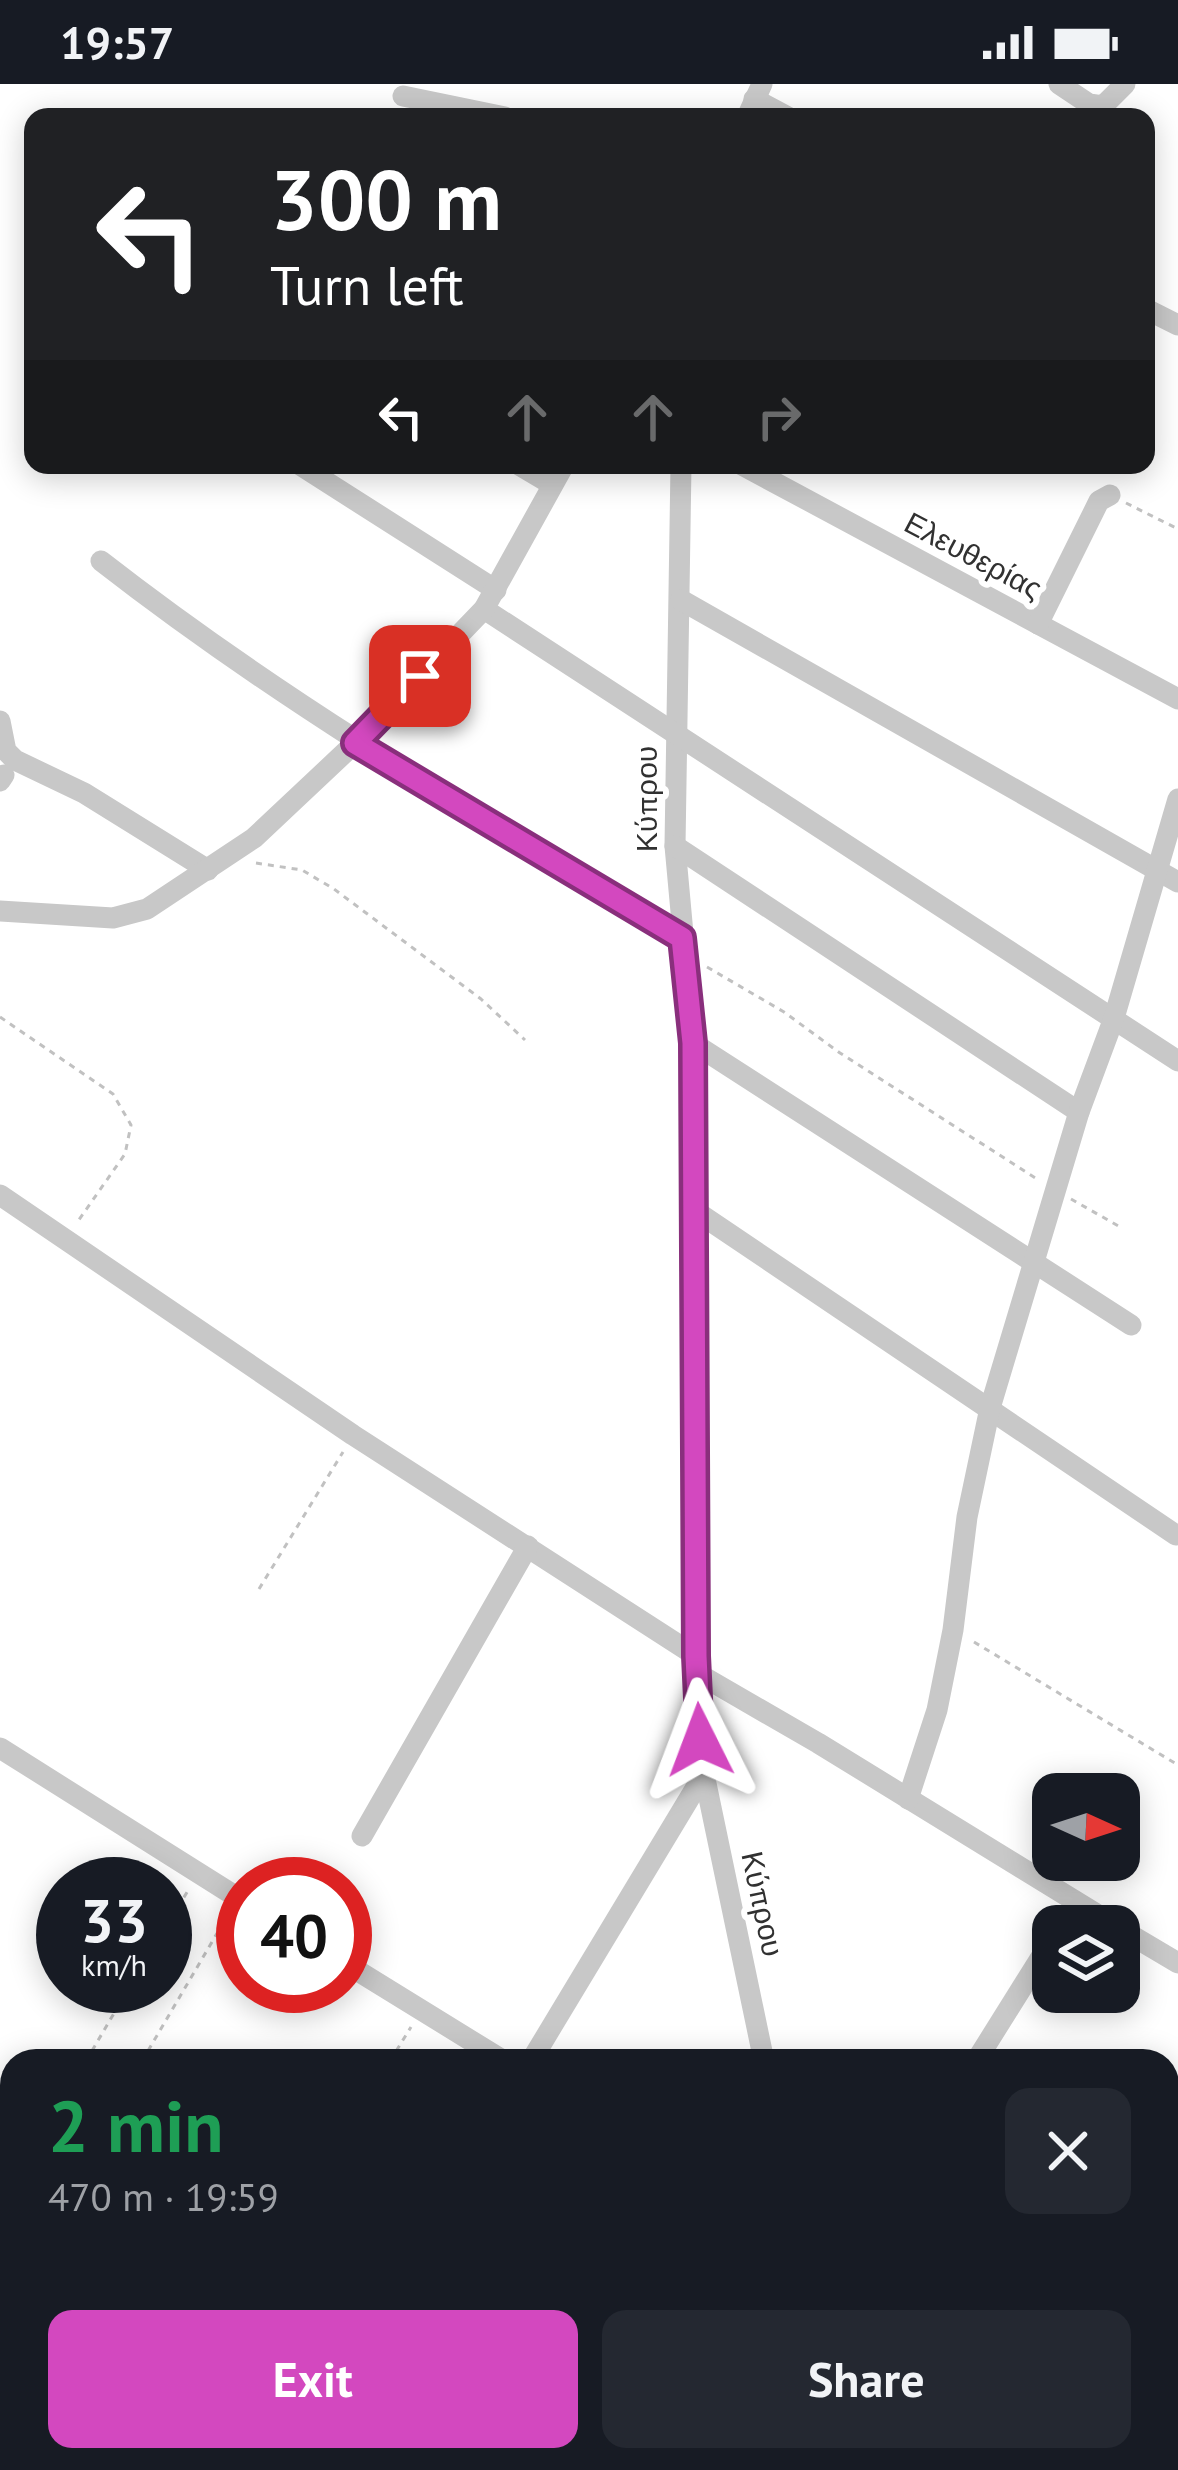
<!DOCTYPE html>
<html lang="en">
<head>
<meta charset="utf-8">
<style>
	:root { --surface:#171b24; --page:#242831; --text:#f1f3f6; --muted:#9ea1a6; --accent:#d348bf }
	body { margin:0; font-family:"PT Sans",sans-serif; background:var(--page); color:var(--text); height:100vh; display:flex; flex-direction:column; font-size:45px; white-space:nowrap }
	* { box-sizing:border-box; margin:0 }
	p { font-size:39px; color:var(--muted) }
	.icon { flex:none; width:66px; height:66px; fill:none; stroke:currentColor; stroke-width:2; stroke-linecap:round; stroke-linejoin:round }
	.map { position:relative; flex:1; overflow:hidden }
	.details { position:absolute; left:0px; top:1965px; width:1179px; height:423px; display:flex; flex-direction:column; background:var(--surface); border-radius:36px 36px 0 0; box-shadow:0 6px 30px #0003 }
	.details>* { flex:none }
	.guide { position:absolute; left:24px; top:24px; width:1131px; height:366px; border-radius:24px; box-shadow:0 6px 30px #0003; background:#202124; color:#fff; overflow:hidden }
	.needle { width:78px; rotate:93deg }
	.tools { position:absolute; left:1032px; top:1689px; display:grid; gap:24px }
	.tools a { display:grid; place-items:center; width:108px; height:108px; border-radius:24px; background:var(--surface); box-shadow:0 6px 30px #0003; font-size:60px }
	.speed { position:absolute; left:36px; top:1773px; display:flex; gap:24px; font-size:60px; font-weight:700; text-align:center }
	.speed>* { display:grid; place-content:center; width:156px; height:156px; border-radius:50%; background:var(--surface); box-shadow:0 6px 30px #0003; line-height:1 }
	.speed small { font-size:30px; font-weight:400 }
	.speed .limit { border:18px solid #d22; background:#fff; color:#111 }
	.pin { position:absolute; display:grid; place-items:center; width:102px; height:102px; color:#fff; margin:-51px; border-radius:24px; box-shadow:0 6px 18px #0006 }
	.me { position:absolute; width:132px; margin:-66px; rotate:357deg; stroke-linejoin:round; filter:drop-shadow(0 0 9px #0008) }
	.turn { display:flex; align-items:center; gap:42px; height:252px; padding:0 48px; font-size:54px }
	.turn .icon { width:156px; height:156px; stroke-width:2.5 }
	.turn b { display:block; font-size:84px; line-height:102px }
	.lanes { display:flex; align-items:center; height:114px; padding:0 48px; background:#0003; justify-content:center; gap:60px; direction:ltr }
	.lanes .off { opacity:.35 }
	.round { display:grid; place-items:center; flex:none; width:126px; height:126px; border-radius:24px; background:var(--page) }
	.summary { display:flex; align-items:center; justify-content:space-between; height:204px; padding:0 48px }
	h1 { font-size:72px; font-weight:700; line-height:90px; color:#1e9e55 }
	.cta { display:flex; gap:24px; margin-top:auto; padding:24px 48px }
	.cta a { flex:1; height:138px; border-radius:24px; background:var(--accent); color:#fff; font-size:48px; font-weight:700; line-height:138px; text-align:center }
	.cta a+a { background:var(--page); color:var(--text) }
	.status { display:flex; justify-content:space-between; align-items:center; height:84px; padding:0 60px; background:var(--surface); direction:ltr }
	.status svg { height:33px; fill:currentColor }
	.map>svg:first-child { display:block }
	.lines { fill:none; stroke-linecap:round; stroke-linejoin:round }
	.stream { stroke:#cde8dd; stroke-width:6 }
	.path { stroke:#c1c1c1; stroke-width:3; stroke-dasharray:6 6; stroke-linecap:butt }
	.minor { stroke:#c8c8c8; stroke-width:21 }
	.route-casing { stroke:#892f7c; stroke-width:30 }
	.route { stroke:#d348bf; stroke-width:21 }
	.labels { text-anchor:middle; stroke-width:12; stroke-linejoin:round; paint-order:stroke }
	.street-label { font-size:30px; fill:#313131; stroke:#fff }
</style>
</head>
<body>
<div class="status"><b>19:57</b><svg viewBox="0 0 49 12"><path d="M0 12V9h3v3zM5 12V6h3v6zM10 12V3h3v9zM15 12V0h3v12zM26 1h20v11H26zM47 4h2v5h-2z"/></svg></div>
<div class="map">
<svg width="1178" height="2386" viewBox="0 0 1178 2386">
	<rect width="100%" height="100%" fill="#fff"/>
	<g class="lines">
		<g class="stream">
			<path d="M0,2239L12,2245"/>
			<path d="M417,2376L438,2386"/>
		</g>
		<g class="path">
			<path d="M1126,419L1178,445"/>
			<path d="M256,779L302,786L334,805L481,915L525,956"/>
			<path d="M707,883L784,928L840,969L1037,1095"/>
			<path d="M0,933L113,1010L131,1041L125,1070L76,1140"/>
			<path d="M1071,1115L1122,1144"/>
			<path d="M259,1505L343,1368"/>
			<path d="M974,1558L1178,1681"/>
			<path d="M165,1844L189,1805"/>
			<path d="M86,1977L130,1902"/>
			<path d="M142,1977L229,1829"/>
			<path d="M390,1977L411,1943"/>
			<path d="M3,2117L12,2101"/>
			<path d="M561,2381L583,2386"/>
			<path d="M612,2386L617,2376"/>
		</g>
		<g class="minor">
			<path d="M1059,0L1089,20L1103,22L1125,0"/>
			<path d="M403,12L505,33"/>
			<path d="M754,15L788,33"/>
			<path d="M747,33L762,0"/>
			<path d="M1146,225L1178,241"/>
			<path d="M300,381L496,506"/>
			<path d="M519,381L551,400"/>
			<path d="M681,381L675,762L693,959L697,1589L704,1690L764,1977"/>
			<path d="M742,381L1178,615"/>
			<path d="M101,477C287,622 481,734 682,854"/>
			<path d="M681,516L1178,798"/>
			<path d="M484,525L1178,977"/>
			<path d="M1038,540L1099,417L1110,411"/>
			<path d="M0,637L6,667L15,676L84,709L208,786"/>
			<path d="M0,697L4,691"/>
			<path d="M675,762L1079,1028"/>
			<path d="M0,827L113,834L147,825L254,754L355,659L484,525L564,381"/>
			<path d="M693,959L1131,1241"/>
			<path d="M0,1111L353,1351L696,1572"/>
			<path d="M694,1126L1176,1451"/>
			<path d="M697,1589L818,1659L1116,1842"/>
			<path d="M0,1664L243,1817"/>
			<path d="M908,1715L937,1626L953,1546L967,1433L990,1324L1079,1028L1114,934L1178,715"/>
			<path d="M362,1752L528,1462"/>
			<path d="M1119,1844L1178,1879"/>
			<path d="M345,1879L504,1977"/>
			<path d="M531,1977L704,1690"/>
			<path d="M976,1977L1053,1854"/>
			<path d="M876,2376L881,2386"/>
			<path d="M780,2386L786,2376"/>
			<path d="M1075,2386L1081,2376"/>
		</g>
	</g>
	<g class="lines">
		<defs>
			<path id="route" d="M420,592L355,659L682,854L693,959L696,1572L700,1656"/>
		</defs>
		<use href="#route" class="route-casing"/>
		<use href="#route" class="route"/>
	</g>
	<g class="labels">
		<g class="street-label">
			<text transform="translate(973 472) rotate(28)" y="10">Ελευθερίας</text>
			<text transform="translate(647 715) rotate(-90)" y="10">Κύπρου</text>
			<text transform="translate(762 1820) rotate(78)" y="10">Κύπρου</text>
		</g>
	</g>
</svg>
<div class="tools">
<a><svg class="needle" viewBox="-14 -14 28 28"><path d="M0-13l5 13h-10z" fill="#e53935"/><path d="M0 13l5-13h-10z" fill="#9ea1a6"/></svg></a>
<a><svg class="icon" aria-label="layers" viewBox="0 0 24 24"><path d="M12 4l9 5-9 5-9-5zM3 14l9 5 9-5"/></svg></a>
</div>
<div class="speed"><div>33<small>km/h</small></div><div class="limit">40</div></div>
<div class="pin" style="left:420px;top:592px;background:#d93025"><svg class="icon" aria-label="arrive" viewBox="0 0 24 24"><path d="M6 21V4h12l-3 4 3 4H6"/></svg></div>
<svg class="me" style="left:700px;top:1656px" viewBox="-20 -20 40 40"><path d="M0-17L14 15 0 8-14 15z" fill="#d348bf" stroke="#fff" stroke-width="4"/></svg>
<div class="guide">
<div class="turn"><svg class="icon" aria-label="left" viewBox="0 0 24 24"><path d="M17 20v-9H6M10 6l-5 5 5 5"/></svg><div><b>300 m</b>Turn left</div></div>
<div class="lanes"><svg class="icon" aria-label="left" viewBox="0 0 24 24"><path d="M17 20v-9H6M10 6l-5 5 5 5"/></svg><svg class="icon off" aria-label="ahead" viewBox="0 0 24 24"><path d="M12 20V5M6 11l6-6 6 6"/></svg><svg class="icon off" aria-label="ahead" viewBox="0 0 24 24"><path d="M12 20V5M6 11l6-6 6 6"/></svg><svg class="icon off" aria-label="right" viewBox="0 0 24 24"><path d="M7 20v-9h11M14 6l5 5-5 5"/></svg></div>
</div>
<section class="details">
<div class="summary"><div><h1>2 min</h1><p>470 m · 19:59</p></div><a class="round"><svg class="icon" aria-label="close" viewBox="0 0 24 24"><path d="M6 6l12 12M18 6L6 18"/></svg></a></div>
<div class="cta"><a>Exit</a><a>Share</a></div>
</section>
</div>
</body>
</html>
